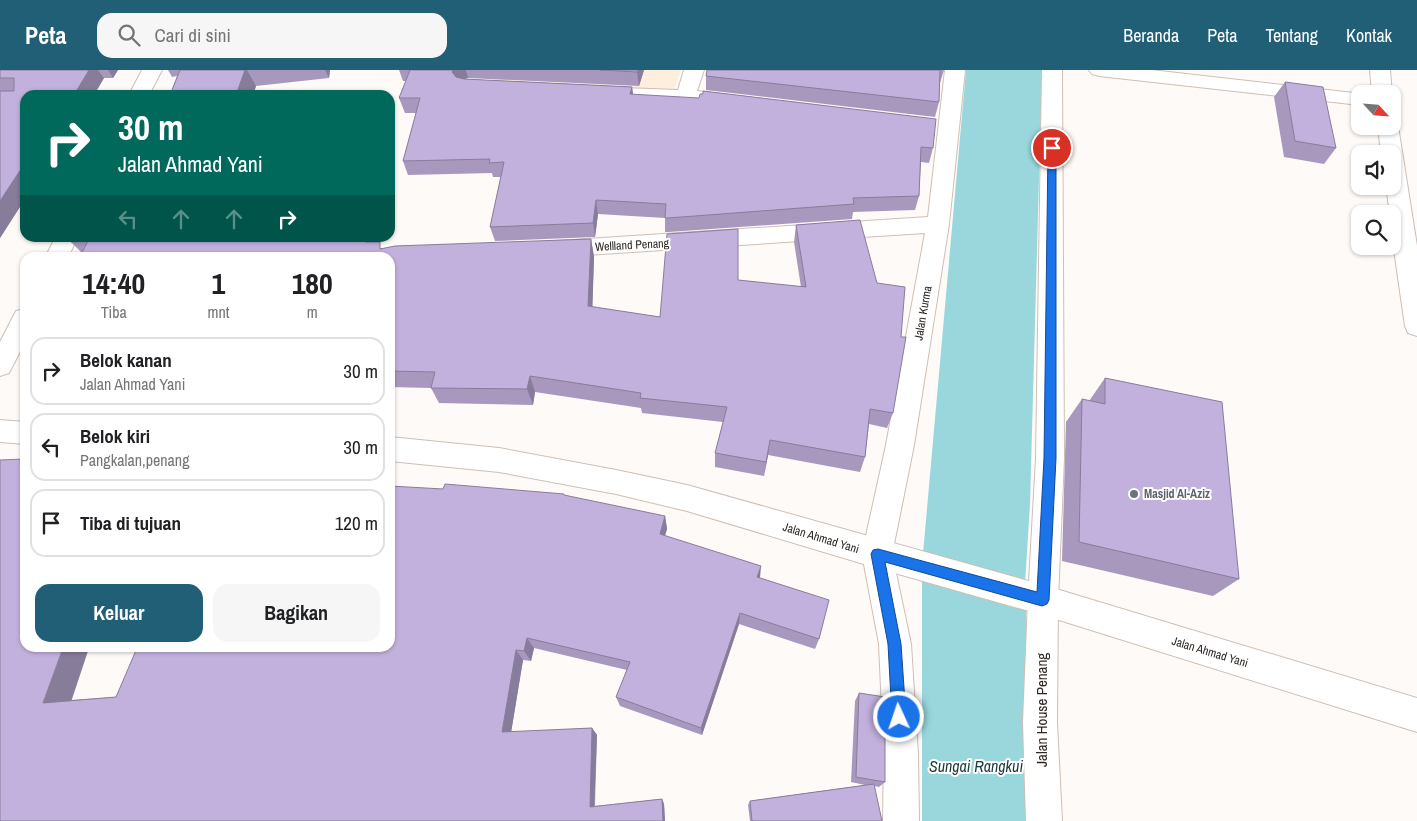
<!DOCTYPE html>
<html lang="id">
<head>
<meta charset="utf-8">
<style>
	:root { --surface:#fff; --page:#f6f6f6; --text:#202124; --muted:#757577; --line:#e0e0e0; --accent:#205f75 }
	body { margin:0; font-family:"Archivo Narrow",sans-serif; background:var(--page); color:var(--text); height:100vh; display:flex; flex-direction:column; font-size:19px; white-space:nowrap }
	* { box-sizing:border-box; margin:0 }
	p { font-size:16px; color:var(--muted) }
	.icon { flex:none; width:28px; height:28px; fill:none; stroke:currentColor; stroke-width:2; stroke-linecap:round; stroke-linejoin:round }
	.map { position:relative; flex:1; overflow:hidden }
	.side { position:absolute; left:20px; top:182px; width:375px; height:400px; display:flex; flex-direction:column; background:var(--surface); border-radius:15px; box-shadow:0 1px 4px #0004 }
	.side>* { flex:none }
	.top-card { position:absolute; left:20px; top:20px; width:375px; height:152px; border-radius:15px; box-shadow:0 1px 4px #0004; background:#00695c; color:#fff; overflow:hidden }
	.needle { width:32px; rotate:116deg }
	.buttons { position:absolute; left:1351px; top:15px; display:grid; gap:10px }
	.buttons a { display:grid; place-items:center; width:50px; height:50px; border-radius:10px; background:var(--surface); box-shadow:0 1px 4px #0004; font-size:25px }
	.pin { position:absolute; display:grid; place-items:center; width:42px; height:42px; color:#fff; margin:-21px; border:2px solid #fff; border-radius:50%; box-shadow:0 1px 5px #0007 }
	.me { position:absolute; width:55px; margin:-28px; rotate:357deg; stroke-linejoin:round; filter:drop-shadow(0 0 4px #0008) }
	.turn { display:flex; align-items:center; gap:18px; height:105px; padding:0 15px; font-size:22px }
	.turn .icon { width:65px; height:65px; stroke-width:2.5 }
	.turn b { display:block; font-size:35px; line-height:42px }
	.lanes { display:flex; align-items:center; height:48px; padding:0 15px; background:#0003; justify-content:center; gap:25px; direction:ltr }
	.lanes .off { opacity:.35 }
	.eta { display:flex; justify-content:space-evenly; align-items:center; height:85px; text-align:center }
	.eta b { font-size:30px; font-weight:800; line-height:35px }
	.cta { display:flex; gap:10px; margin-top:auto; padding:10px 15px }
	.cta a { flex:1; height:58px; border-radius:15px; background:var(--accent); color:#fff; font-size:20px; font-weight:800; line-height:58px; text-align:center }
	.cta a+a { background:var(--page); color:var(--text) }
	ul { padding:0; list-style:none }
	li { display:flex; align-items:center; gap:15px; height:68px; margin:0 10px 8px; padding:0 5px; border:2px solid var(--line); border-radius:15px }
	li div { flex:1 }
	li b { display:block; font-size:19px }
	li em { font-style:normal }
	header { display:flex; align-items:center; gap:30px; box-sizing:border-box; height:70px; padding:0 25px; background:var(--accent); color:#fff }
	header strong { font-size:24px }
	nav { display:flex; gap:28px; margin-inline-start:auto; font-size:18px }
	.search { width:350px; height:45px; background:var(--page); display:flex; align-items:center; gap:12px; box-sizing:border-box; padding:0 18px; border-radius:15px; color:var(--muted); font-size:19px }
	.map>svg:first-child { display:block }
	.built { fill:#ffedde }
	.water { fill:#99d7dd }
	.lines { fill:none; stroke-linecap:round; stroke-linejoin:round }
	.street-casing { stroke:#cebfb2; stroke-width:2 }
	.primary-casing { stroke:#cebfb2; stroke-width:2 }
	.highway-casing { stroke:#cebfb2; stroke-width:2 }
	.street { fill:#fff; fill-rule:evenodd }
	.primary { fill:#fff; fill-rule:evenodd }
	.highway { fill:#fff; fill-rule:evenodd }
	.wall { fill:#a898be }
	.shaded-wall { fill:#887c9b }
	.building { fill:#c3b1dd; stroke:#887c9b }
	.route { fill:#1a73e8; stroke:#114b97 }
	.worship-dot { fill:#6b7280; stroke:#fff; stroke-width:2 }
	.labels { text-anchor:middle; stroke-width:4; stroke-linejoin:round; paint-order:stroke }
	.street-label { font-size:12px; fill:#2e2824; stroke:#fff }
	.worship-label { font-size:12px; font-weight:bold; fill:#5b616d; stroke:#fff; text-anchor:start }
	.near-street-label { font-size:15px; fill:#2e2824; stroke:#fff }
	.near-water-label { font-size:16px; font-style:italic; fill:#18373a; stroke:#fff }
</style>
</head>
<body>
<header>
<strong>Peta</strong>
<div class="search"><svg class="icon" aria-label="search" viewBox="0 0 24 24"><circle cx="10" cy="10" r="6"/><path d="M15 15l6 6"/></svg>Cari di sini</div>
<nav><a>Beranda</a><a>Peta</a><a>Tentang</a><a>Kontak</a></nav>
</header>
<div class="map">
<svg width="1417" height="751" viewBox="0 0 1417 751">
	<rect width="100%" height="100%" fill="#fefaf8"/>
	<path class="built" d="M494,0H681L673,23L494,12Z"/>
	<path class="water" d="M966,0H1042L1030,434L1025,514L1033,751H922V495Z"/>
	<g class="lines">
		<defs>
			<g id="street">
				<path d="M684,0H704L697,21L744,27L747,31L744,35L737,37L686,32L595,29L588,27L585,23L588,19L595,17L678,20Z"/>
				<path d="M945,0H965L949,154L914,375L892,484L911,574L918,684L919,751H883L884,684L879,574L862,484L886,375L925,163L555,187L547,185L543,179L547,173L555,171L928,147Z"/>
				<path d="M1042,0H1062L1064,388L1058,530L1057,652L1062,751H1026L1023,652L1028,530L1036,388Z"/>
				<path d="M1089,0H1151L1363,24H1360V35L1099,6L1092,4Z"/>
				<path d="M1370,0H1390L1392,24H1372Z"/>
				<path d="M1392,51L1398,56L1417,176V266L1408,263L1405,256L1392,166V144H1390L1386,116H1392V84H1381L1378,56H1392Z"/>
			</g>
			<g id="primary">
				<path d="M0,350L25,352V374L0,372Z"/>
				<path d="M390,367L499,378L616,400L687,415L1043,515L1417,628V662L1043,545L877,498L687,441L616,424L499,402L390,391Z"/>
			</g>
			<g id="highway">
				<path d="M142,0H162L149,25H129Z"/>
				<path d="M55,168H77L68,188H45Z"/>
				<path d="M25,239V272L9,303L0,306V272L16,241Z"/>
			</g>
		</defs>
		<use href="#street" class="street-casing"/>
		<use href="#primary" class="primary-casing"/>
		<use href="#highway" class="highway-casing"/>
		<use href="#street" class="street"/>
		<use href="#primary" class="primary"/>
		<use href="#highway" class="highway"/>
	</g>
	<g class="wall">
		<path d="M0,0H118L113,8H104L94,25H25V129L0,168Z"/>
		<path d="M168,0H330L329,8L256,16L253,25H170L177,6L172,7Z"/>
		<path d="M399,0H644L639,16L468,8L464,9L632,17L633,24L933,78L929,93L921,92L919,126L915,140L853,142L852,149L669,162H665V148L598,144L595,167L495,171L490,157L501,107H493L492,103L408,105L403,91L416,43H405L399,28L406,11H403Z"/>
		<path d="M707,0H944L940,13L939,32L935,47L706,20V6Z"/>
		<path d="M1285,12L1336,78L1324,94L1284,87L1274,27Z"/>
		<path d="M796,155L893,343L887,358L869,354L865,387L860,402L768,385L764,406L715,397V383L723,352L642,343L641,338L535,322L533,335L439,333L431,318L390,317V188L82,183L71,172L74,168H370L368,172L383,179L591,169L594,187L592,237L660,247L738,210L801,217L794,172Z"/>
		<path d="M1105,308L1239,509L1213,526L1062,491L1066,352L1082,329L1089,331Z"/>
		<path d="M565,426L665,446L667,459L665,466L760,508L819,569L815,579L739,554L702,665L620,636L616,627L627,600L534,578L531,591L523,590L511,662L592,658L597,665L595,736L662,729L664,734L665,751H0L71,630L116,627Z"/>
		<path d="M859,623L885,712L879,717L874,716L882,751H750L748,735L750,731L865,715L851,712L855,631Z"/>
	</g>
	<g class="shaded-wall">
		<path d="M89,0H98L104,8L94,25H74Z"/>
		<path d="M108,0H118L113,8Z"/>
		<path d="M245,0H247L256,16L253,25H236Z"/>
		<path d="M325,0H330L329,8Z"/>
		<path d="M453,0H466L468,8L460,10L456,16L452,2Z"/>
		<path d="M638,0H644L639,16L637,2Z"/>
		<path d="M632,17L634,31L630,24Z"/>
		<path d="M25,93V129L0,168V131Z"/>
		<path d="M596,130L598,144L595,167L593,153Z"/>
		<path d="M356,168H370L364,187L355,169Z"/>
		<path d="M591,169L594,187L592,253L588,236Z"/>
		<path d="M530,306L535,322L533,335L527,319Z"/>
		<path d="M770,370L768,385L764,406L766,392Z"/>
		<path d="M665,446L667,459L661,477L660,464Z"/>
		<path d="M761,496L760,508L757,507Z"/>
		<path d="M740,543L739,554L702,665L701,658Z"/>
		<path d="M527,568L534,578L531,591L524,581Z"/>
		<path d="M63,578H89L68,641L43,633Z"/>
		<path d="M516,580L523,590L510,669L502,662Z"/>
		<path d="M592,658L597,665L594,742L590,737Z"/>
		<path d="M662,729L664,734L665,751H663Z"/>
	</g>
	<g class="building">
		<path d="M0,0H89L74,25H25V93L0,131V21H14V8H0Z"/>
		<path d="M180,0H245L236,25H170Z"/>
		<path d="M410,0H453L452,2L456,7L464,9L632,17L630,24L699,28L700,24H703V21L936,49L933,78L921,77L919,126L853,128L854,134L668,148H665L666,134L596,130L593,153L490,157L504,92L489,93L490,89L403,91L420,28H399Z"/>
		<path d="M600,0H638L637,2Z"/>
		<path d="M707,0H940L939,32L706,6Z"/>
		<path d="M1285,12L1323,17L1336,78L1295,71Z"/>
		<path d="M860,150L877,213L905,217L901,267H906L893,343L870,339L865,387L770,370L766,392L715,383L727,337L640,328L641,323L530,306L527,319L431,318L435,302L390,301V188H79L88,171L71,172L74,168H356L355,169H364L365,172H380V179L395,176L591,169L588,236L660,247L667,164L738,159V210L806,217L796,155Z"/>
		<path d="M1105,308L1222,332L1239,509L1079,472L1082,329L1105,334Z"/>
		<path d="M25,389V578H63L43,633L116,627L137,578H390V416L443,419L445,414L564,424V425L665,446L660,464L761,496L757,507L829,530L819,569L740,543L701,658L616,627L630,592L527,568L524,581L516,580L502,662L592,658L590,737L662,729L663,751H0V390Z"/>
		<path d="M859,623L885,627V712L856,707Z"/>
		<path d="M874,714L882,751H752L750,731Z"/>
	</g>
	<path class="route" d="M1052,75L1056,78V388L1049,530L1047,534L1042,536L885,492L901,574L906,647L904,652L899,654L894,652L892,647L888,574L871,484L873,480L878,479L1037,522L1044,388L1048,78Z"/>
	<circle class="worship-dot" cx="1134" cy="424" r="5"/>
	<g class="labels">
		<g class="street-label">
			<text transform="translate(632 175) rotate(-3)" y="4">Wellland Penang</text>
			<text transform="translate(923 243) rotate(-80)" y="4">Jalan Kurma</text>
			<text transform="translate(821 468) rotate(17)" y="4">Jalan Ahmad Yani</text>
			<text transform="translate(1210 582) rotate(17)" y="4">Jalan Ahmad Yani</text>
		</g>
		<g class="worship-label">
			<text x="1144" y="428">Masjid Al-Aziz</text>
		</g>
		<g class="near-street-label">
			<text transform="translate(1042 640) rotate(-90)" y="5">Jalan House Penang</text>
		</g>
		<g class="near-water-label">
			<text x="976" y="702">Sungai Rangkui</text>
		</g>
	</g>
</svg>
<div class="buttons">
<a><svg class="needle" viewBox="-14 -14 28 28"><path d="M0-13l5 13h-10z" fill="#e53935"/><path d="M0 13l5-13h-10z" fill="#757577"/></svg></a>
<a><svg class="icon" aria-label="sound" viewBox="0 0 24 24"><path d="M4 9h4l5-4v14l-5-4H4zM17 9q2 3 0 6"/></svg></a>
<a><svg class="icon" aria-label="search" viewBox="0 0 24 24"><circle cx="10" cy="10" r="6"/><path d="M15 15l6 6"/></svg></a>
</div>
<div class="pin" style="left:1052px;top:78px;background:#d93025"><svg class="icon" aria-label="arrive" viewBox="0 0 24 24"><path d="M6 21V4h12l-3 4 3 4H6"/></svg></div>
<svg class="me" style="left:899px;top:647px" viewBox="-20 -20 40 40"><circle r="17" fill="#1a73e8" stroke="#fff" stroke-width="3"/><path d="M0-11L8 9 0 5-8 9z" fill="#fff"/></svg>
<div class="top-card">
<div class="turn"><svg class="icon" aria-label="right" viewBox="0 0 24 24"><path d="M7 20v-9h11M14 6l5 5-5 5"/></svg><div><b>30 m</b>Jalan Ahmad Yani</div></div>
<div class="lanes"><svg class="icon off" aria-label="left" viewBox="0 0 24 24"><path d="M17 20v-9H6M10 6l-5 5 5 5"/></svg><svg class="icon off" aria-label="ahead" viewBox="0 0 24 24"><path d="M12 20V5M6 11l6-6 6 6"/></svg><svg class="icon off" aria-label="ahead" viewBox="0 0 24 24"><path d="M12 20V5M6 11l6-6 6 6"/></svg><svg class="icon" aria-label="right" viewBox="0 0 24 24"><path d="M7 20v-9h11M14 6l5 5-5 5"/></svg></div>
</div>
<section class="side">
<div class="eta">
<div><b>14:40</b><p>Tiba</p></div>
<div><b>1</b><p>mnt</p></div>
<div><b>180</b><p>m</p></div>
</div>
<ul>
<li><svg class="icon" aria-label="right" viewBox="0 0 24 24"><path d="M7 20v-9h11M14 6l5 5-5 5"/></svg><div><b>Belok kanan</b><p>Jalan Ahmad Yani</p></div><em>30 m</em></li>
<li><svg class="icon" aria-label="left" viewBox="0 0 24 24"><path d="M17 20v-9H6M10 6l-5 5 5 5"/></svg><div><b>Belok kiri</b><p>Pangkalan,penang</p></div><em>30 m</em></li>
<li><svg class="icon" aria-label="arrive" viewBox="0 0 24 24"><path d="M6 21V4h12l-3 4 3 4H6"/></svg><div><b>Tiba di tujuan</b></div><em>120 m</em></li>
</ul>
<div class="cta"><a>Keluar</a><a>Bagikan</a></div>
</section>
</div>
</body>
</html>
